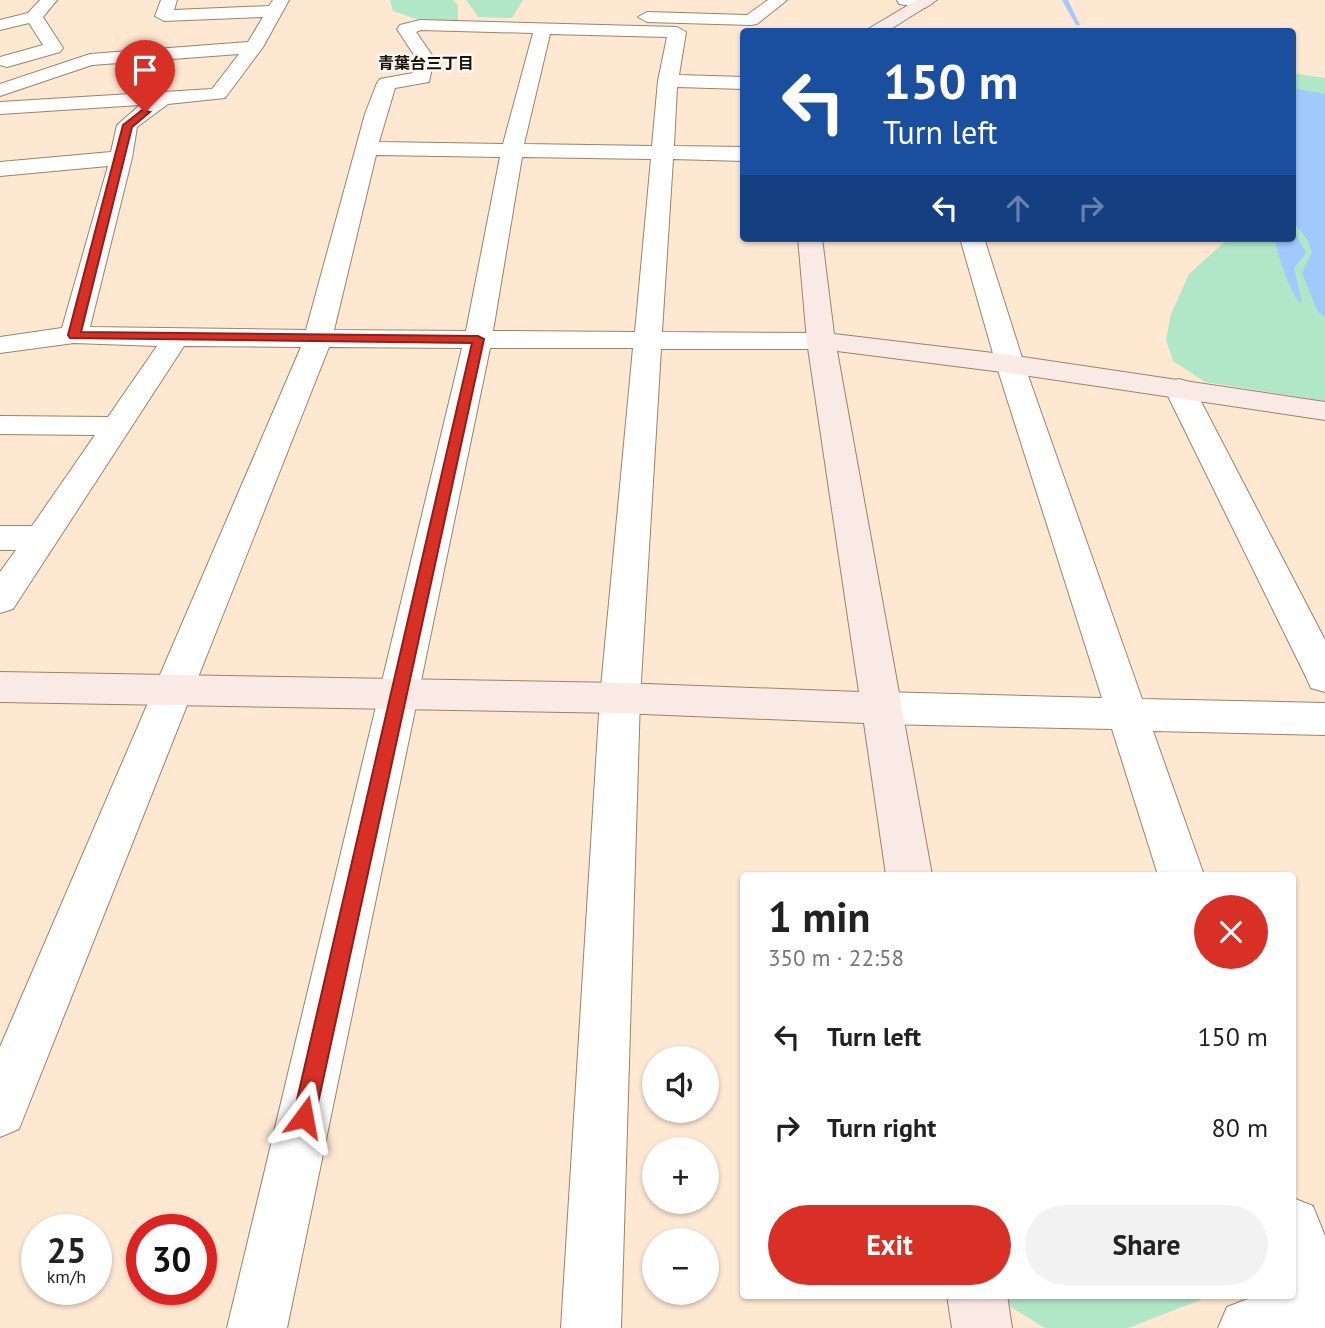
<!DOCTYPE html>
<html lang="en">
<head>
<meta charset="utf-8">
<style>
	:root { --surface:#fff; --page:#f2f2f2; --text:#222; --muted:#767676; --accent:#d93025 }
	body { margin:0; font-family:"PT Sans","Noto Sans JP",sans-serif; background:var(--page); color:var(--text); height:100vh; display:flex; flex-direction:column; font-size:26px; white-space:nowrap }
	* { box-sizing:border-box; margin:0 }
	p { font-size:23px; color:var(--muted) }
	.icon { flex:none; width:38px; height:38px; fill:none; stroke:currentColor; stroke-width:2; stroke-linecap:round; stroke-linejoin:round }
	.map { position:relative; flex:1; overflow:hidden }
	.side { position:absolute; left:740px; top:872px; width:556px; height:427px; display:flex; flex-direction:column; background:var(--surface); border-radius:7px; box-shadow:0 2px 5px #0004 }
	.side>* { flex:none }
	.top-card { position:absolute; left:740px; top:28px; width:556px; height:214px; border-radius:7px; box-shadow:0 2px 5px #0004; background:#1a4fa0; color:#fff; overflow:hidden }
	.tools { position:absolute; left:642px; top:1046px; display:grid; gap:14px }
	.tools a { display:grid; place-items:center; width:77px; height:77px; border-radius:50%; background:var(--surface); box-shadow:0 2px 5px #0004; font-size:35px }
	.speed { position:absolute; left:21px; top:1214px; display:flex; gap:14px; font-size:35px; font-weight:700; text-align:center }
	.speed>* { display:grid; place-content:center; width:91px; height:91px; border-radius:50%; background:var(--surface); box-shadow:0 2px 5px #0004; line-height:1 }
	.speed small { font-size:18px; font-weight:400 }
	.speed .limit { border:10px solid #d22; background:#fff; color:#111 }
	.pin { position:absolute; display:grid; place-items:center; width:60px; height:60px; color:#fff; margin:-72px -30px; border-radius:50% 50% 50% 0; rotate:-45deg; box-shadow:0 0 7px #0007 }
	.pin .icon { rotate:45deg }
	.me { position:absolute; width:77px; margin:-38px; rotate:13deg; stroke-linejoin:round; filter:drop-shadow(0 0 5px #0008) }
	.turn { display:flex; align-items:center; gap:24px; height:147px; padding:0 28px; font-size:32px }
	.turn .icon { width:91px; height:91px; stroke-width:2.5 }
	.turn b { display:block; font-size:49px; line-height:60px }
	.lanes { display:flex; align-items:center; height:66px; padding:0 28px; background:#0003; justify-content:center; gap:35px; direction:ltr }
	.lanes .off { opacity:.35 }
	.round { display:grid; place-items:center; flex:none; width:74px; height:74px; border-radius:37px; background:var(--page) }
	.headline { display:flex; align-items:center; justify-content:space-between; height:119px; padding:0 28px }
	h1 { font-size:42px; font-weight:700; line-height:52px }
	.primary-button { display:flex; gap:14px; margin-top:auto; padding:14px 28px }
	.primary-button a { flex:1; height:80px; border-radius:42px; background:var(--accent); color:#fff; font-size:28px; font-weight:700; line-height:80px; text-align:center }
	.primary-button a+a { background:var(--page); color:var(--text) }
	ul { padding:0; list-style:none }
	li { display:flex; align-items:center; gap:21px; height:91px; padding:0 28px }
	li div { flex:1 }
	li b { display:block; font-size:26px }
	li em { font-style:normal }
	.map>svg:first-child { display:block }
	.green { fill:#b0e7c6 }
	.water { fill:#a1c9fb }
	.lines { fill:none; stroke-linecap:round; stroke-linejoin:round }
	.stream { fill:#a1c9fb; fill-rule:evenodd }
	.street-casing { stroke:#9b8369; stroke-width:2 }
	.secondary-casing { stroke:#9b8369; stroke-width:2 }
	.street { fill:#fff; fill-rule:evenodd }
	.secondary { fill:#faeae6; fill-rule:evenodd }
	.route { fill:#d93025; stroke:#8d1f18; stroke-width:2 }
	.labels { text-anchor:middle; stroke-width:5; stroke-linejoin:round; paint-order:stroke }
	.far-neighbourhood-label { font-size:16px; font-weight:bold; fill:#191007; stroke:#fef8f3 }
</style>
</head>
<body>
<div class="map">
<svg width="1325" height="1328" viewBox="0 0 1325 1328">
	<rect width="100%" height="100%" fill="#fee8d2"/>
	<g class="green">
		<path d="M390,0H453L458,5V20L422,21L393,11Z"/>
		<path d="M466,0H523L512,18L478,17Z"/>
		<path d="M1293,73L1325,78V401L1205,382L1173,361L1166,340L1171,314L1189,274L1229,238H1293Z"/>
		<path d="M1005,1295H1213L1128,1328H1045L1006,1304Z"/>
	</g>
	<g class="water">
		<path d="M1293,88L1325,94V318L1317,310L1302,273L1312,252L1307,239L1293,221Z"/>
		<path d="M1293,229L1306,253L1294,268L1302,302H1299C1286,282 1280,261 1274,238H1293Z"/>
	</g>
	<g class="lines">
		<path class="stream" d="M1062,0H1068L1080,25H1076Z"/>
		<defs>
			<g id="street">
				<path d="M40,0H57L43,17L63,48L60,52L7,67L0,65V57L43,45L29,23L0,30V20L28,13Z"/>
				<path d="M161,0H177L174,10L269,6L273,0H289L263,47L225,98L168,104L137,127L132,158L90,327L306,330L365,114L377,83L380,79L413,73L416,58L397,29L400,25L420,20L677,27L686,32L679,75L744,77V89L677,87L674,146L744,147V161L673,159L662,332L821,333L831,335L835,341L831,347L821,349H661L640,698L621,1328H561L600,698L633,348H490L287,1328H227L462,348L329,347L19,1129L0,1137V1047L301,347L184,346L13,609L0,613V572L16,550H0V526H32L95,435L0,434V416L108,417L157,346L74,343L0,353V337L62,328L108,166L0,176V162L111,152L117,125L140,105L0,114V102L212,89L239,54L92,65L0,96V84L90,54L248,42L263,17L164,21L155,16ZM421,30L533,33L503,144L379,142L395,88L429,82L434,58L416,32ZM550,34L667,37L658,81L652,146L524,144ZM376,155L500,157L466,331L334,330ZM522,157L651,159L635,332L493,331Z"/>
				<path d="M768,0H787L757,24L751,25L647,22L638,17L647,12L747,15Z"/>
				<path d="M897,0H931L933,3L925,8L899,4Z"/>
				<path d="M960,238H984L1024,364L1142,699L1325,703V735L1153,731L1204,875H1158L1112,729L882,724L868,719L862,708L868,697L882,692L1102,698L996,364Z"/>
				<path d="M1179,379L1189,382L1194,388L1325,640V692L1311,688L1306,677L1164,388L1169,382Z"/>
				<path d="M1293,1198L1313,1206L1325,1236V1328H1218L1227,1307L1258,1295H1293Z"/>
			</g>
			<g id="secondary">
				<path d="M917,0H937L886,32H863Z"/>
				<path d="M798,238H822L834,334L1010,355L1325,402V420L1010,373L837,351L932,875H886L864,723L620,713L0,702V672L620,683L859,692L807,341Z"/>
				<path d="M947,1295H1007L1012,1328H952Z"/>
			</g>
		</defs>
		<use href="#street" class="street-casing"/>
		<use href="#secondary" class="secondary-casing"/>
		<use href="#street" class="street"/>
		<use href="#secondary" class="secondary"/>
	</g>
	<path class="route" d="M142,110L150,112L132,127L81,332L478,336L484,339L315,1117L312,1125L304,1128L296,1125L293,1117L472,343L70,338L68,335L123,125Z"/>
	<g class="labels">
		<g class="far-neighbourhood-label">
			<text x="426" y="69">青葉台三丁目</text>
		</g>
	</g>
</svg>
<div class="tools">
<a><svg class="icon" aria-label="sound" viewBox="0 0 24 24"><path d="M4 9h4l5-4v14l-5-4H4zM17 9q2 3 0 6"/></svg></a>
<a>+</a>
<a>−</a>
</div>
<div class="speed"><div>25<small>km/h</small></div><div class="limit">30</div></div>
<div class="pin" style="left:145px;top:112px;background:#d93025"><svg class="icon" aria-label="arrive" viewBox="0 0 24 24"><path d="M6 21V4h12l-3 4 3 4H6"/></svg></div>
<svg class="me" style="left:304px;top:1117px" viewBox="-20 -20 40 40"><path d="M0-17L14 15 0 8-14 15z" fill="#d93025" stroke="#fff" stroke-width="4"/></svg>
<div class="top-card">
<div class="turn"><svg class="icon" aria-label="left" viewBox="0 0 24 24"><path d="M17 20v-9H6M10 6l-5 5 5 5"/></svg><div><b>150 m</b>Turn left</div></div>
<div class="lanes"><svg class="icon" aria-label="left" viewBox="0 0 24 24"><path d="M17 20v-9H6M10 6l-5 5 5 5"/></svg><svg class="icon off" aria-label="ahead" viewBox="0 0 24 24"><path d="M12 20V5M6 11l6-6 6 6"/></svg><svg class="icon off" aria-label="right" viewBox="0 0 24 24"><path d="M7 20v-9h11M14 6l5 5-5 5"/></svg></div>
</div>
<section class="side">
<div class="headline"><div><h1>1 min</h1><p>350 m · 22:58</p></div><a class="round" style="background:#d93025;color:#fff"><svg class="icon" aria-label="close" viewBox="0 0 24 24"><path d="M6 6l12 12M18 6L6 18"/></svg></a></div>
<ul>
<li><svg class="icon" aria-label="left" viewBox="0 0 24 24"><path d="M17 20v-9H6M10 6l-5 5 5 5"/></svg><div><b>Turn left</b></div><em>150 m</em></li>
<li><svg class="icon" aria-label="right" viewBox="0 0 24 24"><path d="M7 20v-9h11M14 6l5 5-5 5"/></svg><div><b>Turn right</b></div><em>80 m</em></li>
</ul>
<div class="primary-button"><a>Exit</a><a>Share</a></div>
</section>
</div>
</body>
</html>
